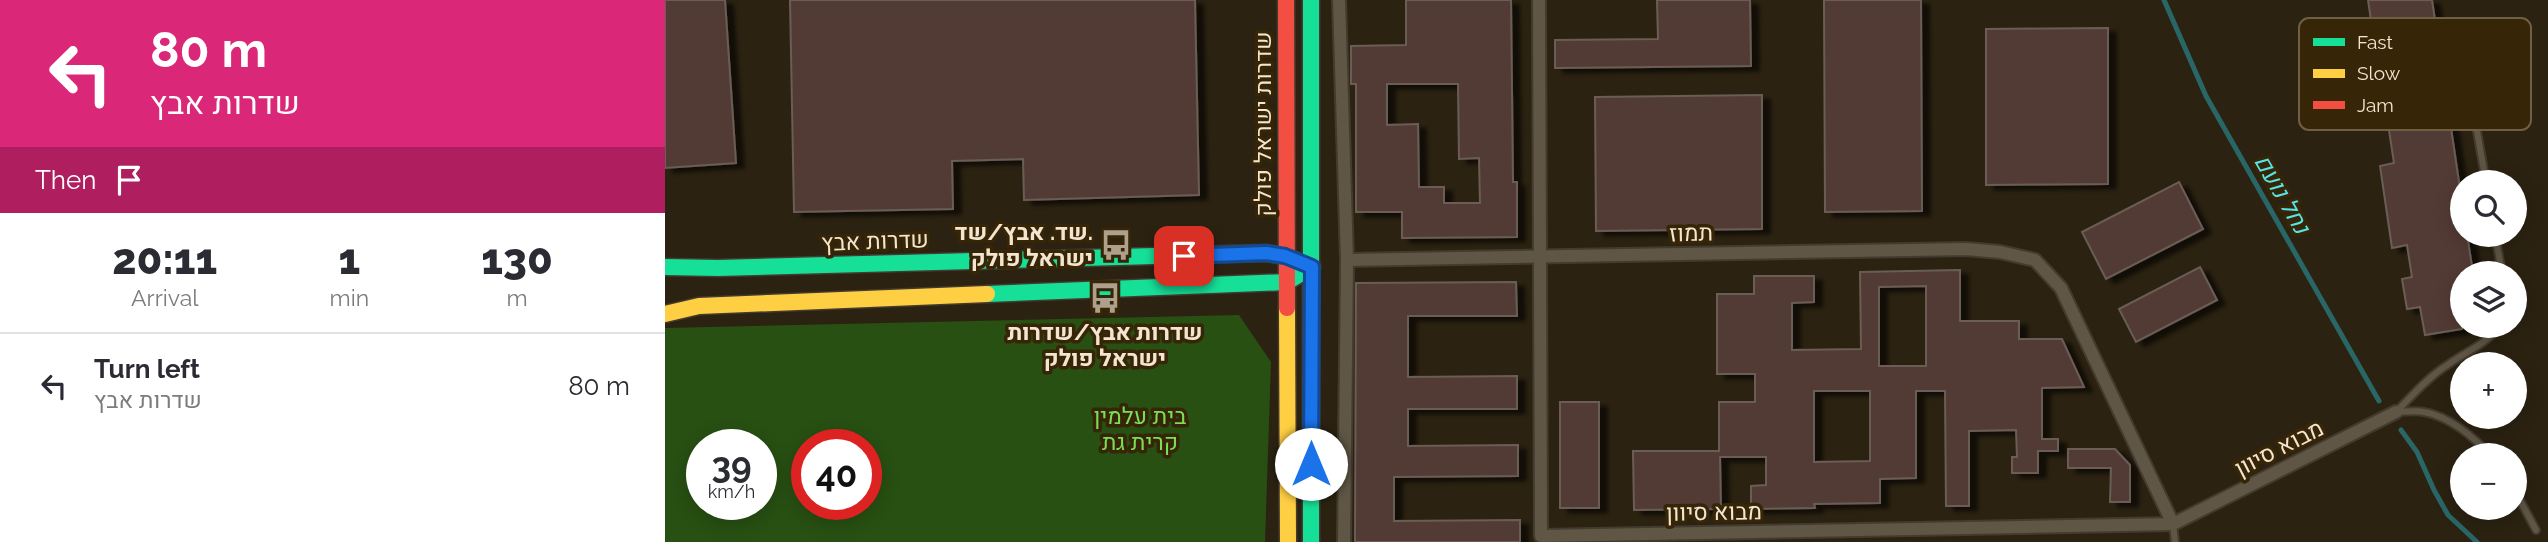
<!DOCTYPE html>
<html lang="en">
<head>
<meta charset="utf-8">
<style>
	:root { --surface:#fff; --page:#f7f7f7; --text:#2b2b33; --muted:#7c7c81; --line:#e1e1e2 }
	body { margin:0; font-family:Raleway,Heebo,sans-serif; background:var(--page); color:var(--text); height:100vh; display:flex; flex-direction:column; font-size:26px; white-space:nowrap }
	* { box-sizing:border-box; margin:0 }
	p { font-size:23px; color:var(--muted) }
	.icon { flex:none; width:38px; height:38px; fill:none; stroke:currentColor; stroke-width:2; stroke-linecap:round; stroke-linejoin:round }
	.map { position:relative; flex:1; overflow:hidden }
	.side { display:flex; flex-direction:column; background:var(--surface); width:665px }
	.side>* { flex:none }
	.top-card { background:#db2777; color:#fff; overflow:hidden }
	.fabs { position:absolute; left:1785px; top:170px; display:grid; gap:14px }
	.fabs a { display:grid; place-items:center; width:77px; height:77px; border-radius:50%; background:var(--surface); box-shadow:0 4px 18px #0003; font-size:35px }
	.speed { position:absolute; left:21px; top:429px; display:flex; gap:14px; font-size:35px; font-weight:700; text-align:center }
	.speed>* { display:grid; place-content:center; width:91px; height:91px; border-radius:50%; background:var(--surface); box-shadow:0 4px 18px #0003; line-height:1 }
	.speed small { font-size:18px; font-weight:400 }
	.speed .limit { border:10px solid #d22; background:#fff; color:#111 }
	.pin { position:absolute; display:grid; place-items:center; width:60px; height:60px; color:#fff; margin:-30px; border-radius:14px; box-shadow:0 4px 10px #0006 }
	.me { position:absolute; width:77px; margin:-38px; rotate:0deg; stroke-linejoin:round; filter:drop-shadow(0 0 5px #0008) }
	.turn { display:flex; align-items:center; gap:24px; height:147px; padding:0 35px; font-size:32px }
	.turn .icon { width:91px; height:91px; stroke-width:2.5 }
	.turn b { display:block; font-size:49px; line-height:60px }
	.then { display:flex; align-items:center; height:66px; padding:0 35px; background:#0003; gap:14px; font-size:26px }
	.eta { display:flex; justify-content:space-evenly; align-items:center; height:119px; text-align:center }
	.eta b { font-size:42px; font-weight:800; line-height:49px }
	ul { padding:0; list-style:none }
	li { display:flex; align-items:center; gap:21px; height:105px; padding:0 35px; border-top:2px solid var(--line) }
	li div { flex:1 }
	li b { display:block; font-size:26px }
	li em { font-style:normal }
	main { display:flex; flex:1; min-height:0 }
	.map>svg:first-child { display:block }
	.green { fill:#285013; fill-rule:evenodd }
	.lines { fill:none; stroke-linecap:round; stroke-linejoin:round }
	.stream { stroke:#296767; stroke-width:5 }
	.building { fill:#523b35; stroke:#6a5d55; stroke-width:2; fill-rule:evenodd; filter:url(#shadow) }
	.lane-casing { stroke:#443b2f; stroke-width:10 }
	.street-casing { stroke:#443b2f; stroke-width:16 }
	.fast-casing { stroke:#443b2f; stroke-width:19 }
	.slow-casing { stroke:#443b2f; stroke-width:19 }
	.jam-casing { stroke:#443b2f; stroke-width:19 }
	.lane { stroke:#5f5646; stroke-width:6 }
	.street { stroke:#5f5646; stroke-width:12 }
	.fast { stroke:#16e098; stroke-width:16 }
	.slow { stroke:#ffcf43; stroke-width:16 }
	.jam { stroke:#f24e42; stroke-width:16 }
	.route-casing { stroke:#114b97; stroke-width:18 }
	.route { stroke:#1a73e8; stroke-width:12 }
	.labels { text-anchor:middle; stroke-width:7; stroke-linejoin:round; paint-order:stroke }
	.street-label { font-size:23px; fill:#f3e5d0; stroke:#362506 }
	.poi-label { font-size:23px; font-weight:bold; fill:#f3e5d0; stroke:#362506; text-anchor:end }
	.park-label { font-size:23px; fill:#7adf54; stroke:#362506 }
	.water-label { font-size:24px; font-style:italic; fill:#56e4e8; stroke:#362506 }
	.key { fill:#362506; stroke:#6f5f43; stroke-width:2 }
	.key-label { font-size:19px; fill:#f3e5d0 }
</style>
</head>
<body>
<main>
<section class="side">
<div class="top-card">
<div class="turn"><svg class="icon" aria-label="left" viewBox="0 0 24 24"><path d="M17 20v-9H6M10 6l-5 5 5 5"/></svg><div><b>80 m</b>שדרות אבץ</div></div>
<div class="then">Then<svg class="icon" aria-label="arrive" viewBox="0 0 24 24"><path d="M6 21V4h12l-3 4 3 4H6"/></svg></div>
</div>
<div class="eta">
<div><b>20:11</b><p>Arrival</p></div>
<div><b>1</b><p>min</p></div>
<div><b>130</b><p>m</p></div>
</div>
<ul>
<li><svg class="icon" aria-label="left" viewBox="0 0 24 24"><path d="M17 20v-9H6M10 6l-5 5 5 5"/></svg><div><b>Turn left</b><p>שדרות אבץ</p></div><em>80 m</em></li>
</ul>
</section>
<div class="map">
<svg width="1883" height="542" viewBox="0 0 1883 542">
	<defs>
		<filter id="shadow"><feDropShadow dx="8" dy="4.5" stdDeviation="2" flood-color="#0009"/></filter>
	</defs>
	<rect width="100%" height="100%" fill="#2b2211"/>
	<path class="green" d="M574,315L606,362L600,542H0V328ZM37,444H96V504H37ZM142,444H201V504H142Z"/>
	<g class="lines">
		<g class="stream">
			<path d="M1499,0L1541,96L1714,401"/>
			<path d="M1736,430L1752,452L1769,490L1783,515L1812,542"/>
		</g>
	</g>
	<g class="building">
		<path d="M0,0H60L71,163L0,168Z"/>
		<path d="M125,0H530L534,195L359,200L358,159L287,161L288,209L129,212Z"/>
		<path d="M741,0H846L848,182H852V237L737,238V212H691V84H686V46L741,45ZM722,84H793L794,159L814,158L815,203H779V187H754L753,124L722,125Z"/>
		<path d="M992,0H1085L1086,66L890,68V40L993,39Z"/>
		<path d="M1159,0H1256L1257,211L1160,212Z"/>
		<path d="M1703,0H1767L1797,202V234H1802L1808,273H1797V329L1760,335L1755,307L1742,309L1737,279L1747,277L1742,245L1727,248L1715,166L1729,163L1718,91L1705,93L1702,70L1713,68Z"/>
		<path d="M1443,28V184L1321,185V29Z"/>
		<path d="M1097,95V229L931,231L930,97Z"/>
		<path d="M1514,182L1538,229L1441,279L1417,232Z"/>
		<path d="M1535,267L1552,300L1471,342L1454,309Z"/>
		<path d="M1295,270V321H1354V339H1397L1419,387L1377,388V439H1393V451H1373V473H1347V457H1352L1351,430L1304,431V506H1281L1280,391H1251V478L1215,479V503L1149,504L1150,508L1086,509V486L1101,485V457H1055L1056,509L969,510L968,451H1054V402H1090V374H1052V294H1089V276H1149V302L1127,303V350L1196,349L1195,272ZM1261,286V366H1214V287ZM1149,391H1205V461L1149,462Z"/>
		<path d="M851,282L852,316H743V377L852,376V409H743V446L853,445V476L729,477V521L855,520V542H690L691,283Z"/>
		<rect x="895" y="402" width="39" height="106"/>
		<path d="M1403,449H1450L1465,465V502H1445L1446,468H1403Z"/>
	</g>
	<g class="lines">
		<defs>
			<g id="lane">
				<path d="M1799,58L1821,182"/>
				<path d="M1830,234L1837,273"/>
				<path d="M1731,412C1747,396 1762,378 1781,366C1800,352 1820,345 1835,326"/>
				<path d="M1731,412C1740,412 1750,410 1759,412C1783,416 1810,437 1824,455"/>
				<path d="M1850,491L1871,530"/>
				<path d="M1508,524L1510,542"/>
			</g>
			<g id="street">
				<path d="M674,0L682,260L679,542"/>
				<path d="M874,0L876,536L1508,524L1731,412"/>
				<path d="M682,260L1301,249L1335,252L1370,260L1396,288L1508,524"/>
			</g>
			<g id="fast">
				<path d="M646,0V542"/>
				<path d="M0,267L53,268L601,253L620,256L647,267"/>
				<path d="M322,294L622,282L647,267"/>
			</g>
			<g id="slow">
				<path d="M622,308L623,542"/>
				<path d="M0,314L34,306L322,294"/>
			</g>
			<path id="jam" d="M621,0L622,308"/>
		</defs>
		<use href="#lane" class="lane-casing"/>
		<use href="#street" class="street-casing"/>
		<use href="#fast" class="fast-casing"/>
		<use href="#slow" class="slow-casing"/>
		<use href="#jam" class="jam-casing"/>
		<use href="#lane" class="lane"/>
		<use href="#street" class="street"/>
		<use href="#fast" class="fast"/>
		<use href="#slow" class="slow"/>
		<use href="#jam" class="jam"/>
	</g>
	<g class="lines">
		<defs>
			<path id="route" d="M519,256L601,253L620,256L647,267L646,464"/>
		</defs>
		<use href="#route" class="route-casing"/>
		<use href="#route" class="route"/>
	</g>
	<defs>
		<symbol id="bus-bare" viewBox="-9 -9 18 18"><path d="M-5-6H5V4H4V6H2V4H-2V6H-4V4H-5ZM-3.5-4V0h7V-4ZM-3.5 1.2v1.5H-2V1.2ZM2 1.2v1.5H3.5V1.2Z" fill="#ada18d" stroke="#362506" stroke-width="2.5" paint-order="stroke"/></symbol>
	</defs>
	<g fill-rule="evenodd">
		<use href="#bus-bare" x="429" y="223" width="44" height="44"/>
		<use href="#bus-bare" x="418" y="276" width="44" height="44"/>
	</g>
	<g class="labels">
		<g class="street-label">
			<text transform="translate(598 124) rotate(-90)" y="8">שדרות ישראל פולק</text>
			<text transform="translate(1026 233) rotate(-1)" y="8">תמוז</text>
			<text transform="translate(210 241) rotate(-2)" y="8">שדרות אבץ</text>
			<text transform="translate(1614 448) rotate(-27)" y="8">מבוא סיוון</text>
			<text transform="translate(1049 512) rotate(-1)" y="8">מבוא סיוון</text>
		</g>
		<g class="poi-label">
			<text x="428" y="240">שד. אבץ/שד.<tspan x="428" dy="26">ישראל פולק</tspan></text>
			<text x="440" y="340" text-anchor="middle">שדרות אבץ/שדרות<tspan x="440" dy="26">ישראל פולק</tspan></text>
		</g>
		<g class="park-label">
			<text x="475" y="424">בית עלמין<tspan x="475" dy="26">קרית גת</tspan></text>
		</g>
		<g class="water-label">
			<text transform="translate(1617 194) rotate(60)" y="8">נחל נועם</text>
		</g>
	</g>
	<rect x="1634" y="18" width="232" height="112" rx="10" class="key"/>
	<rect x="1648" y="38" width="32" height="8" fill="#16e098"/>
	<rect x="1648" y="69" width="32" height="9" fill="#ffcf43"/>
	<rect x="1648" y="101" width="32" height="8" fill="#f24e42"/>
	<g class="key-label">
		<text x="1692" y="49">Fast</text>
		<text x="1692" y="80">Slow</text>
		<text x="1692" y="112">Jam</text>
	</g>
</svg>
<div class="fabs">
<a><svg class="icon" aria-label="search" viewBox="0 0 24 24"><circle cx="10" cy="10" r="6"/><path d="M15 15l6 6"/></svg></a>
<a><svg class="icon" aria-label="layers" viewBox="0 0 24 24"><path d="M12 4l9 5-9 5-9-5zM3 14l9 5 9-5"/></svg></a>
<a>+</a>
<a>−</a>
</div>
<div class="speed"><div>39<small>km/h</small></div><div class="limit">40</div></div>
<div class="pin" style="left:519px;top:256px;background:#d93025"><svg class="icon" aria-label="arrive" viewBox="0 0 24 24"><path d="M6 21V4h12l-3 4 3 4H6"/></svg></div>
<svg class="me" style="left:646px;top:464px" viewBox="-20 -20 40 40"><circle r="19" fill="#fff"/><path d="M0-13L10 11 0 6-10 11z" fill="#1a73e8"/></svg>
</div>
</main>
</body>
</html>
